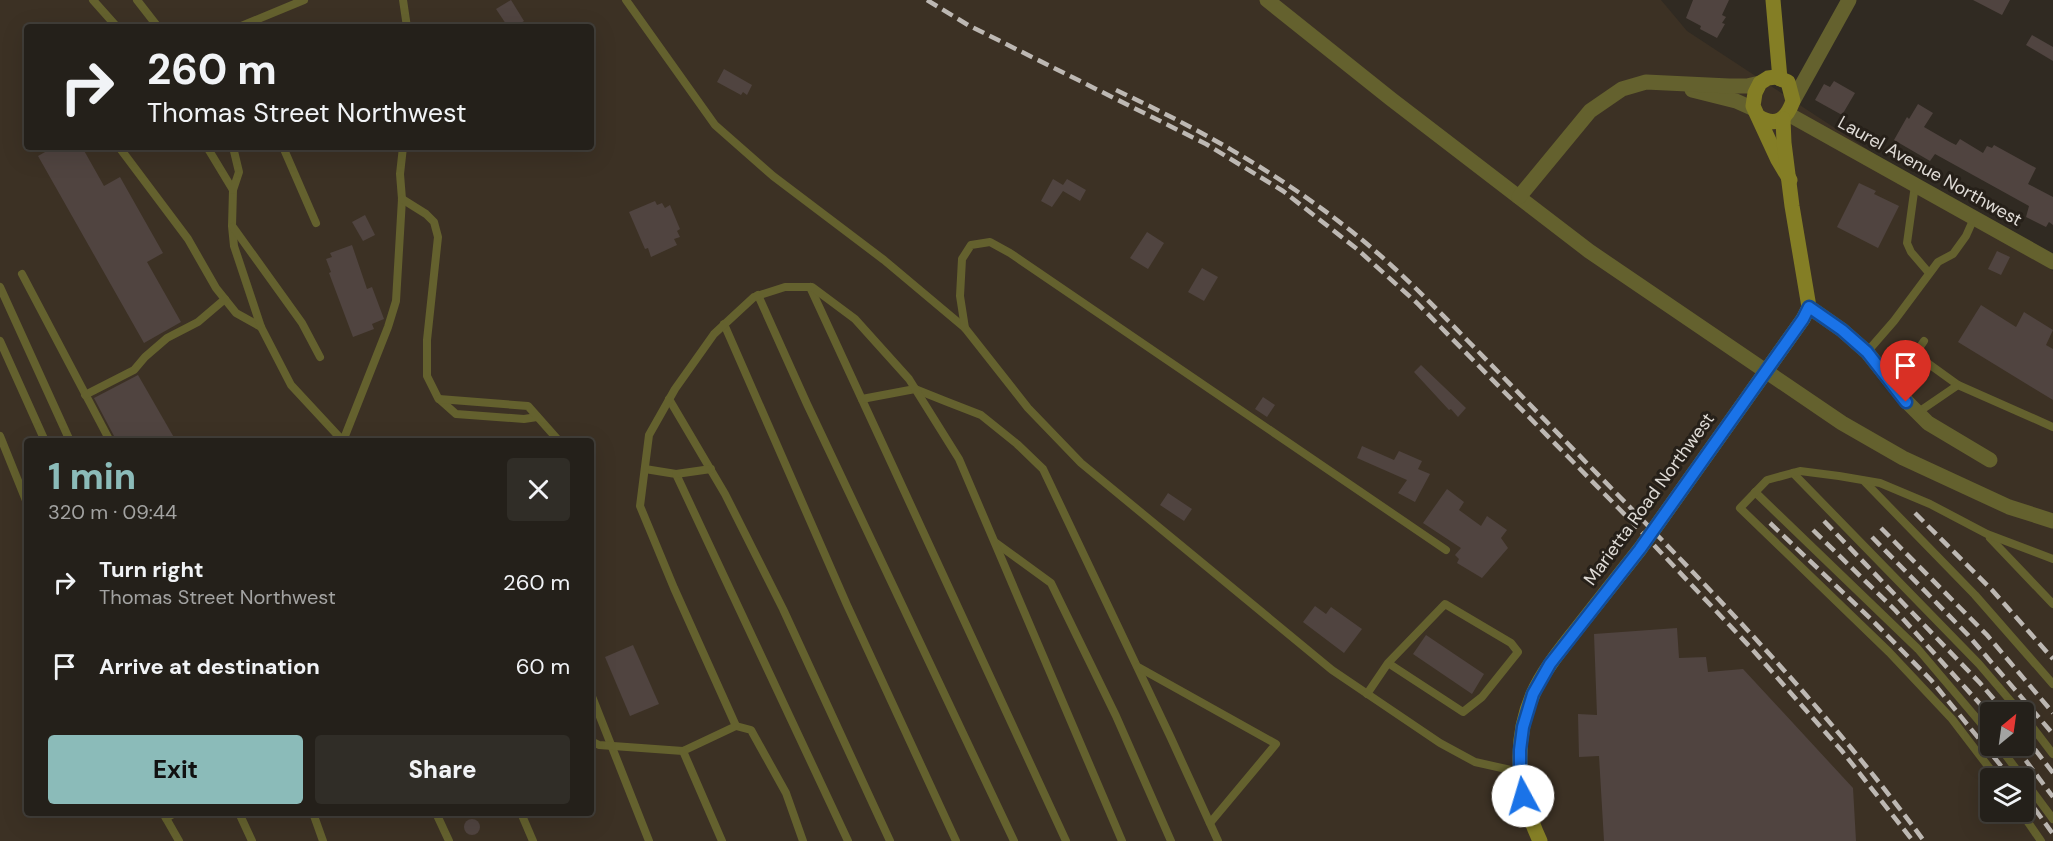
<!DOCTYPE html>
<html lang="en">
<head>
<meta charset="utf-8">
<style>
	:root { --surface:#24201a; --page:#302d27; --text:#f1f3f6; --muted:#a3a3a2; --line:#413e39; --accent:#8bbbb9 }
	body { margin:0; font-family:"DM Sans",sans-serif; background:var(--page); color:var(--text); height:100vh; display:flex; flex-direction:column; font-size:22px; white-space:nowrap }
	* { box-sizing:border-box; margin:0 }
	p { font-size:20px; color:var(--muted) }
	.icon { flex:none; width:33px; height:33px; fill:none; stroke:currentColor; stroke-width:2; stroke-linecap:round; stroke-linejoin:round }
	.map { position:relative; flex:1; overflow:hidden }
	.panel { position:absolute; left:24px; top:438px; width:570px; height:378px; display:flex; flex-direction:column; background:var(--surface); border-radius:6px; box-shadow:0 6px 24px #0002,0 0 0 2px var(--line) }
	.panel>* { flex:none }
	.guide { position:absolute; left:24px; top:24px; width:570px; height:126px; border-radius:6px; box-shadow:0 6px 24px #0002,0 0 0 2px var(--line); background:#24201a; color:var(--text); overflow:hidden }
	.needle { width:39px; rotate:29deg }
	.fabs { position:absolute; left:1980px; top:702px; display:grid; gap:12px }
	.fabs a { display:grid; place-items:center; width:54px; height:54px; border-radius:6px; background:var(--surface); box-shadow:0 6px 24px #0002,0 0 0 2px var(--line); font-size:30px }
	.pin { position:absolute; display:grid; place-items:center; width:51px; height:51px; color:#fff; margin:-62px -26px; border-radius:50% 50% 50% 0; rotate:-45deg; box-shadow:0 0 6px #0007 }
	.pin .icon { rotate:45deg }
	.me { position:absolute; width:66px; margin:-33px; rotate:354deg; stroke-linejoin:round; filter:drop-shadow(0 0 4px #0008) }
	.turn { display:flex; align-items:center; gap:21px; height:126px; padding:0 24px; font-size:27px }
	.turn .icon { width:78px; height:78px; stroke-width:2.5 }
	.turn b { display:block; font-size:42px; line-height:51px }
	.round { display:grid; place-items:center; flex:none; width:63px; height:63px; border-radius:6px; background:var(--page) }
	.summary { display:flex; align-items:center; justify-content:space-between; height:102px; padding:0 24px }
	h1 { font-size:36px; font-weight:800; line-height:45px; color:var(--accent) }
	.button { display:flex; gap:12px; margin-top:auto; padding:12px 24px }
	.button a { flex:1; height:69px; border-radius:6px; background:var(--accent); color:#111; font-size:24px; font-weight:800; line-height:69px; text-align:center }
	.button a+a { background:var(--page); color:var(--text) }
	ul { padding:0; list-style:none }
	li { display:flex; align-items:center; gap:18px; height:84px; padding:0 24px }
	li div { flex:1 }
	li b { display:block; font-size:22px }
	li em { font-style:normal }
	.map>svg:first-child { display:block }
	.built { fill:#3c3124; fill-rule:evenodd }
	.building { fill:#504440 }
	.lines { fill:none; stroke-linecap:round; stroke-linejoin:round }
	.lane { stroke:#64612e; stroke-width:8 }
	.street { stroke:#64612e; stroke-width:15 }
	.secondary { stroke:#847e25; stroke-width:15 }
	.rail { stroke:#bdb8b3; stroke-width:4.5; stroke-dasharray:12 6; stroke-linecap:butt }
	.secondary-bridge { stroke:#847e25; stroke-width:15 }
	.route-casing { stroke:#114b97; stroke-width:15 }
	.route { stroke:#1a73e8; stroke-width:10 }
	.labels { text-anchor:middle; stroke-width:6; stroke-linejoin:round; paint-order:stroke }
	.street-label { font-size:18px; fill:#e0dcd7; stroke:#262019 }
</style>
</head>
<body>
<div class="map">
<svg width="2053" height="841" viewBox="0 0 2053 841">
	<rect width="100%" height="100%" fill="#302a22"/>
	<path class="built" d="M0,0H1661L1687,31L2053,271V841H0ZM27,27H591V147H27ZM27,441H591V813H27ZM1990,712H2024V746H1990ZM1990,778H2024V812H1990Z"/>
	<g class="building">
		<path d="M511,0L524,21L515,27H508L496,9Z"/>
		<path d="M1693,0H1729L1722,15L1726,17L1722,23L1725,24L1717,38L1700,29L1701,26L1686,18Z"/>
		<path d="M1973,0H2010L2002,15Z"/>
		<path d="M2032,35L2053,47V61L2026,45Z"/>
		<path d="M724,69L752,85L747,95L743,92L741,95L717,82Z"/>
		<path d="M1834,81L1855,93L1842,115L1815,100L1824,84L1830,87Z"/>
		<path d="M1918,104L1933,113L1924,127L1950,142L1956,145L1960,139L1983,153L1987,146L1992,148L1994,145L2036,168L2028,184L2053,197V225L2049,222L2046,227L2026,217L2029,206L1935,154L1930,161L1894,140L1907,117L1909,119Z"/>
		<path d="M54,147H82L104,186L120,177L163,253L147,262L181,322L144,343L38,156Z"/>
		<path d="M1053,179L1063,185L1067,179L1086,190L1080,201L1063,191L1052,207L1041,201Z"/>
		<path d="M1859,183L1876,191L1874,194L1899,206L1878,248L1837,227Z"/>
		<path d="M655,201L657,205L662,203L665,208L670,205L680,229L677,231L680,237L674,239L677,245L651,257L648,248L645,249L629,212Z"/>
		<path d="M365,215L375,235L363,241L352,222Z"/>
		<path d="M1147,232L1164,243L1148,269L1130,258Z"/>
		<path d="M352,245L367,289L372,287L384,319L372,324L374,329L353,337L329,273L331,272L326,259L332,257L330,253Z"/>
		<path d="M1997,251L2010,257L2001,275L1988,269Z"/>
		<path d="M1202,268L1218,277L1204,301L1188,292Z"/>
		<path d="M1981,305L2016,327L2024,312L2053,330L2046,345L2053,349V400L1958,342Z"/>
		<path d="M1421,365L1466,408L1458,417L1451,409L1449,410L1414,372Z"/>
		<path d="M138,375L176,441H117L114,436L94,398Z"/>
		<path d="M1263,397L1275,405L1267,417L1255,409Z"/>
		<path d="M1362,446L1394,460L1399,451L1422,461L1418,469L1430,474L1415,502L1398,493L1407,480L1357,458Z"/>
		<path d="M1447,489L1464,502L1459,510L1481,526L1487,516L1507,530L1501,538L1508,548L1482,578L1457,563L1459,559L1455,555L1461,548L1423,523Z"/>
		<path d="M1168,493L1192,509L1184,521L1160,505Z"/>
		<path d="M1315,606L1326,614L1331,607L1362,629L1344,653L1303,622Z"/>
		<path d="M1677,628L1679,658L1706,657L1708,672L1743,669L1853,788L1856,841H1604L1599,756L1579,757L1578,714L1597,715L1594,634Z"/>
		<path d="M1426,635L1484,674L1472,694L1413,654Z"/>
		<path d="M633,645L659,704L630,716L605,657Z"/>
		<circle cx="472" cy="827" r="8"/>
	</g>
	<g class="lines">
		<g class="lane">
			<path d="M93,0L117,27"/>
			<path d="M137,0L158,27"/>
			<path d="M403,0L407,27"/>
			<path d="M626,0L715,125L773,176L884,260L965,328L1028,408L1081,463L1332,670L1440,743L1475,762L1520,772"/>
			<path d="M239,27L304,0"/>
			<path d="M119,147L188,239L216,288L236,313L261,327"/>
			<path d="M207,147L233,190L232,226L234,246L261,327L291,385L343,441L388,327L396,301L402,199L400,174L403,147"/>
			<path d="M233,147L239,172L233,190"/>
			<path d="M283,147L316,223"/>
			<path d="M1915,185L1907,243L1911,252L1929,273"/>
			<path d="M402,199L426,214L434,222L438,237L427,340V376L438,398L456,414L524,419L537,417"/>
			<path d="M233,227L302,323L320,357"/>
			<path d="M22,274L110,441"/>
			<path d="M0,287L70,441"/>
			<path d="M810,287L1066,841"/>
			<path d="M758,295L807,404L1014,841"/>
			<path d="M724,324L847,605L956,841"/>
			<path d="M965,328L960,296L962,259L971,245L990,242L1010,253L1446,550"/>
			<path d="M0,341L45,441"/>
			<path d="M1924,341L1915,354L1958,385"/>
			<path d="M1867,352L1894,321L1938,262L1953,254L1966,236L1974,218"/>
			<path d="M85,395L134,370L145,357L167,338L198,322L225,299"/>
			<path d="M439,399L528,406L559,441"/>
			<path d="M669,399L725,494L783,609L890,841"/>
			<path d="M862,399L915,389L945,401L981,415L1017,444L1043,469L1170,736L1218,841"/>
			<path d="M1917,413L1958,385L2053,427"/>
			<path d="M0,436L27,503"/>
			<path d="M645,469L676,474L848,841"/>
			<path d="M1793,473L1979,664L2020,712"/>
			<path d="M676,474L711,469"/>
			<path d="M1864,481L1975,595L2053,684"/>
			<path d="M1755,492L1918,649L1990,734"/>
			<path d="M1990,538L2053,604"/>
			<path d="M996,543L1051,583L1116,716L1171,841"/>
			<path d="M1138,667L1276,744L1210,823"/>
			<path d="M591,694L649,841"/>
			<path d="M1367,694L1388,663L1463,712L1482,697L1518,652L1511,643L1445,604L1388,663"/>
			<path d="M2024,716L2053,754"/>
			<path d="M736,726L751,730L786,793L803,841"/>
			<path d="M591,741L599,745L683,751L736,726L674,588L640,506L649,435L675,389L714,334L754,297L785,287H812L855,319L909,379L959,459L1122,841"/>
			<path d="M1999,746L2053,819"/>
			<path d="M683,751L722,841"/>
			<path d="M1997,778L1952,719L1889,652L1740,508L1767,480L1800,471L1839,476L1880,483L1930,504L1987,534L2053,559"/>
			<path d="M2021,812L2041,841"/>
			<path d="M163,813L179,841"/>
			<path d="M239,813L252,841"/>
			<path d="M313,813L323,841"/>
			<path d="M436,813L449,841"/>
			<path d="M521,813L533,841"/>
			<path d="M166,818L175,813"/>
		</g>
		<g class="street">
			<path d="M1267,0L1391,99L1589,251L1842,423L1903,458L2009,507L2053,521"/>
			<path d="M1692,90L1736,101L1754,109"/>
			<path d="M1793,101L1849,0"/>
			<path d="M1788,114L2053,262"/>
			<path d="M1519,197L1590,111L1622,89L1646,82L1729,86H1747L1760,83"/>
			<path d="M1809,307L1842,330L1867,352L1907,402L1928,423L1990,460"/>
		</g>
		<g class="secondary">
			<path d="M1773,0L1780,79"/>
			<path d="M1759,117C1777,128 1787,118 1793,101L1788,82L1776,77L1768,78L1760,83L1755,93L1753,106L1778,160L1790,180"/>
			<path d="M1783,119L1784,143L1792,206L1809,307L1803,319"/>
			<path d="M1540,841C1518,794 1512,743 1533,694C1544,669 1563,647 1580,625C1600,600 1620,574 1640,549"/>
		</g>
		<g class="rail">
			<path d="M927,0L968,25L1206,144L1283,191L1357,249L1417,303L1635,525L1751,648L1842,751L1913,841"/>
			<path d="M1116,90C1199,129 1273,170 1346,227C1390,261 1429,301 1468,341C1518,392 1567,443 1617,494C1725,604 1832,716 1924,841"/>
			<path d="M1915,513L1992,590L2053,659"/>
			<path d="M1824,521L1980,683L2005,712"/>
			<path d="M1770,523L1872,620L1931,680L2011,778"/>
			<path d="M1881,528L1987,635L2053,713"/>
			<path d="M1813,530L1895,610L1990,715"/>
			<path d="M1872,537L1968,635L2053,734"/>
			<path d="M2024,735L2053,773"/>
			<path d="M2015,746L2053,797"/>
			<path d="M2024,794L2053,834"/>
		</g>
		<path class="secondary-bridge" d="M1640,549L1803,319"/>
	</g>
	<g class="lines">
		<defs>
			<path id="route" d="M1523,796L1520,773V750L1523,727L1533,694L1550,664L1640,549L1803,319L1809,307L1842,330L1867,352L1906,402"/>
		</defs>
		<use href="#route" class="route-casing"/>
		<use href="#route" class="route"/>
	</g>
	<g class="labels">
		<g class="street-label">
			<text transform="translate(1930 171) rotate(29)" y="6">Laurel Avenue Northwest</text>
			<text transform="translate(1649 499) rotate(-54)" y="6">Marietta Road Northwest</text>
		</g>
	</g>
</svg>
<div class="fabs">
<a><svg class="needle" viewBox="-14 -14 28 28"><path d="M0-13l5 13h-10z" fill="#e53935"/><path d="M0 13l5-13h-10z" fill="#a3a3a2"/></svg></a>
<a><svg class="icon" aria-label="layers" viewBox="0 0 24 24"><path d="M12 4l9 5-9 5-9-5zM3 14l9 5 9-5"/></svg></a>
</div>
<div class="pin" style="left:1906px;top:402px;background:#d93025"><svg class="icon" aria-label="arrive" viewBox="0 0 24 24"><path d="M6 21V4h12l-3 4 3 4H6"/></svg></div>
<svg class="me" style="left:1523px;top:796px" viewBox="-20 -20 40 40"><circle r="19" fill="#fff"/><path d="M0-13L10 11 0 6-10 11z" fill="#1a73e8"/></svg>
<div class="guide">
<div class="turn"><svg class="icon" aria-label="right" viewBox="0 0 24 24"><path d="M7 20v-9h11M14 6l5 5-5 5"/></svg><div><b>260 m</b>Thomas Street Northwest</div></div>
</div>
<section class="panel">
<div class="summary"><div><h1>1 min</h1><p>320 m · 09:44</p></div><a class="round"><svg class="icon" aria-label="close" viewBox="0 0 24 24"><path d="M6 6l12 12M18 6L6 18"/></svg></a></div>
<ul>
<li><svg class="icon" aria-label="right" viewBox="0 0 24 24"><path d="M7 20v-9h11M14 6l5 5-5 5"/></svg><div><b>Turn right</b><p>Thomas Street Northwest</p></div><em>260 m</em></li>
<li><svg class="icon" aria-label="arrive" viewBox="0 0 24 24"><path d="M6 21V4h12l-3 4 3 4H6"/></svg><div><b>Arrive at destination</b></div><em>60 m</em></li>
</ul>
<div class="button"><a>Exit</a><a>Share</a></div>
</section>
</div>
</body>
</html>
